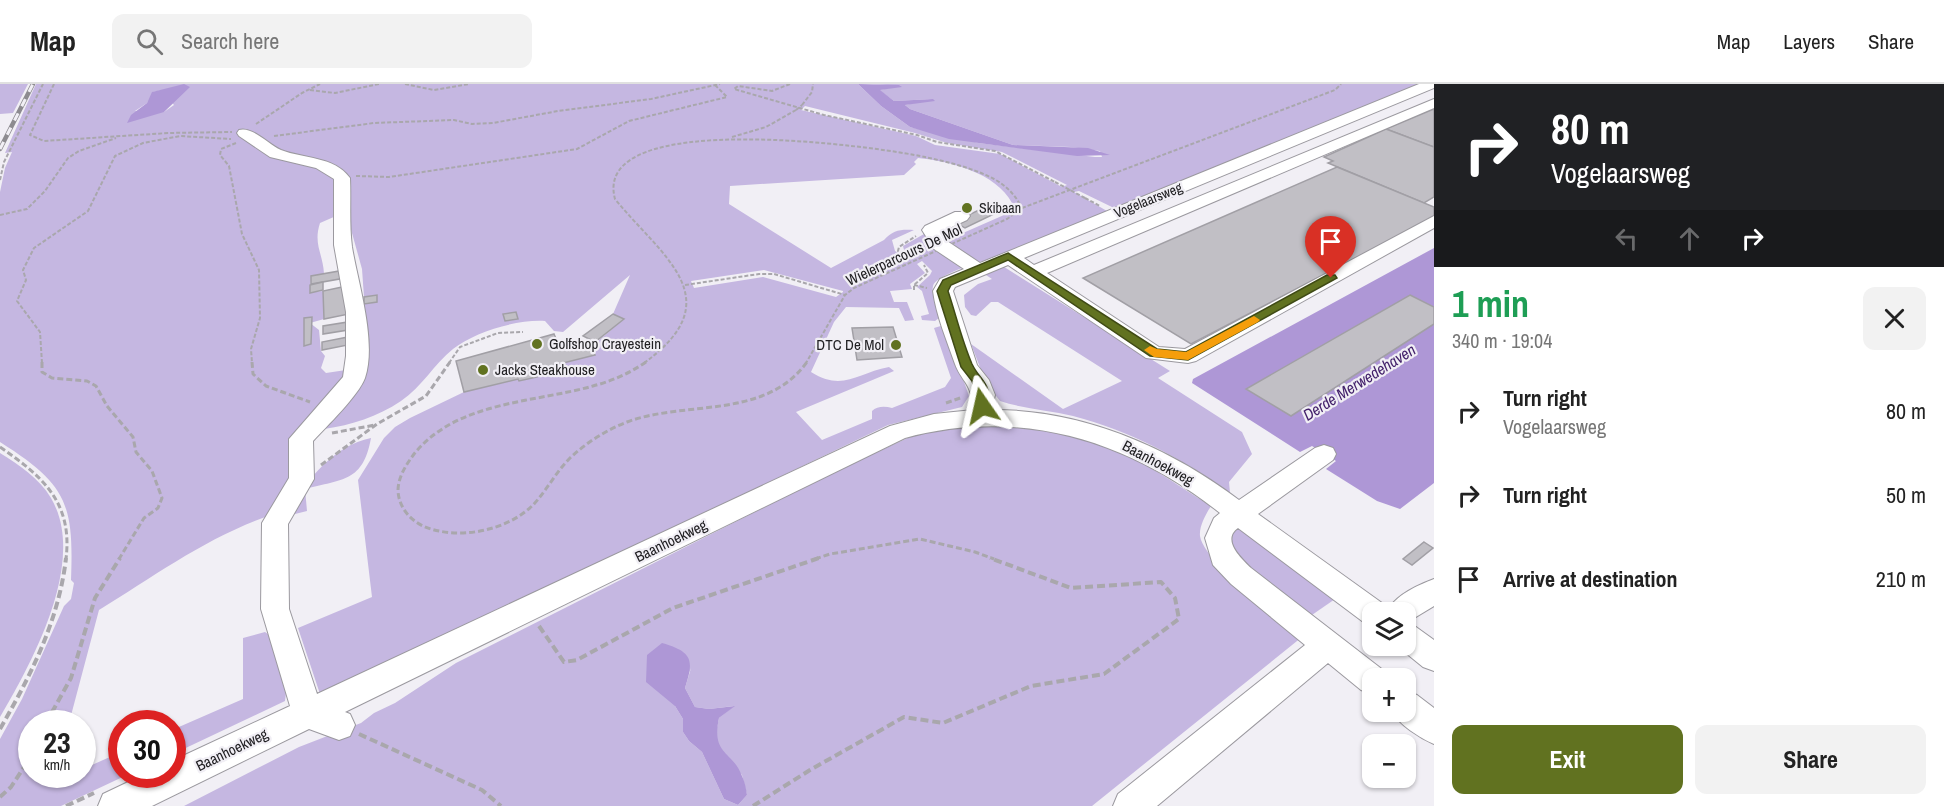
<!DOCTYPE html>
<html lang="en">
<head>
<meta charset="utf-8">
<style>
	:root { --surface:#fff; --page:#f2f2f2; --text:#222; --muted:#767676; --line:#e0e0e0; --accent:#617220 }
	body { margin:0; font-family:"Archivo Narrow",sans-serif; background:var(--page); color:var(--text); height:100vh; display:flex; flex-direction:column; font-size:22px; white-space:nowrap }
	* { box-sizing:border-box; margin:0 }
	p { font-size:20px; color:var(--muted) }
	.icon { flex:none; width:33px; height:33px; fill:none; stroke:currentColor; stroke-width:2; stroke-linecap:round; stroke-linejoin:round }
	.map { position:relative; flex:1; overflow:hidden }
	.side { display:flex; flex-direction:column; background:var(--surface); width:510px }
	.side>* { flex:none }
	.top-card { background:#202124; color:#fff; overflow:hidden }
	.tools { position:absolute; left:1362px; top:518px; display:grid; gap:12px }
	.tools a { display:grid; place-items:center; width:54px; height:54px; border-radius:12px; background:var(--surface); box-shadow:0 2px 4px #0004; font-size:30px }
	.speed { position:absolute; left:18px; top:626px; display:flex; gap:12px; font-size:30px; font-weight:700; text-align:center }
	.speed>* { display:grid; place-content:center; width:78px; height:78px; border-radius:50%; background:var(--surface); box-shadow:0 2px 4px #0004; line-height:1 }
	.speed small { font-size:15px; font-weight:400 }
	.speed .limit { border:9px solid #d22; background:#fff; color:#111 }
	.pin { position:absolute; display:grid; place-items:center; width:51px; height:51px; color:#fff; margin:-62px -26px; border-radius:50% 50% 50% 0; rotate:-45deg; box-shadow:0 0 6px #0007 }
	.pin .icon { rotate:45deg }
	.me { position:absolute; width:66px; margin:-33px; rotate:349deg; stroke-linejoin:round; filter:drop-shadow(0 0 4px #0008) }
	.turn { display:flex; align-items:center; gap:21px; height:126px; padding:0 18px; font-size:27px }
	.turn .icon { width:78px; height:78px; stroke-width:2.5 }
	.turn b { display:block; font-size:42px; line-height:51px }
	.lanes { display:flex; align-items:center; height:57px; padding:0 18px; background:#0003; justify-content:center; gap:30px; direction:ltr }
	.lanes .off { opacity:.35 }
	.round { display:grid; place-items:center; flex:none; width:63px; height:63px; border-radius:12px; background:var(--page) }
	.headline { display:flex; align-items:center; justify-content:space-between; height:102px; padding:0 18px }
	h1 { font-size:36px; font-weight:700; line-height:45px; color:#1e9e55 }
	.primary-button { display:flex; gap:12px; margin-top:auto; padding:12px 18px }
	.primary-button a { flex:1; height:69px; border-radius:12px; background:var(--accent); color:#fff; font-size:24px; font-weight:700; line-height:69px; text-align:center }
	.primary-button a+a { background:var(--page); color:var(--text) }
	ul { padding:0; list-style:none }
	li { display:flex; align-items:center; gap:18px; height:84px; padding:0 18px }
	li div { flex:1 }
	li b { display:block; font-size:22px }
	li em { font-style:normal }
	header { display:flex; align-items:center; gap:36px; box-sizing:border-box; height:84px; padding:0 30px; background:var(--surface); border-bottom:2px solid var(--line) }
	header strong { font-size:28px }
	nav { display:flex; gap:33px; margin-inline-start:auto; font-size:21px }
	.search { width:420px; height:54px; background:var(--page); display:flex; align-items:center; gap:15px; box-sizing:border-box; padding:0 21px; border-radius:12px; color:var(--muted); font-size:22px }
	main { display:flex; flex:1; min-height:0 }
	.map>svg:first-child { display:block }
	.green { fill:#c5b7e1; fill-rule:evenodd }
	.water { fill:#ae97d6 }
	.building { fill:#c1bfc5; stroke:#a19fa5; stroke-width:1.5 }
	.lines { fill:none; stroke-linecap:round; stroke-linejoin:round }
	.minor-casing { stroke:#9b999f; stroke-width:2 }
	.path-far2 { stroke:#a9a7ac; stroke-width:2; stroke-dasharray:4 2; stroke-linecap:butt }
	.path-far1 { stroke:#a9a7ac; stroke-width:3; stroke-dasharray:6 3; stroke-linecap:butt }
	.path { stroke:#a9a7ac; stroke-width:4; stroke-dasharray:8 4; stroke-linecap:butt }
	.minor { fill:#fff; fill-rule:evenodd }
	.rail-casing { stroke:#8d8b90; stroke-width:4.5 }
	.rail { stroke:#f1eff5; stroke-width:3; stroke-dasharray:8; stroke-linecap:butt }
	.path-bridge { stroke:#a9a7ac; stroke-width:2; stroke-dasharray:4 2; stroke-linecap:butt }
	.route { fill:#617220; stroke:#3f4a15; stroke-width:1.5 }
	.slow { fill:#f59e0b }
	.poi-dot { fill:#617220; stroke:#f1eff5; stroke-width:2 }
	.labels { text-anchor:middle; stroke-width:4.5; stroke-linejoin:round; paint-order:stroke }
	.far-street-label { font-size:14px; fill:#212023; stroke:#f1eff5 }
	.far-poi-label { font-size:14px; fill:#212023; stroke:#f1eff5; text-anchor:start }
	.street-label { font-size:15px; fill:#212023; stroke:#f1eff5 }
	.poi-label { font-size:15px; fill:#212023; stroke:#f1eff5; text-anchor:start }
	.water-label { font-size:16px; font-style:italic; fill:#43216b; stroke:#f1eff5 }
</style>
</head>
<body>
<header>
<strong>Map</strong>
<div class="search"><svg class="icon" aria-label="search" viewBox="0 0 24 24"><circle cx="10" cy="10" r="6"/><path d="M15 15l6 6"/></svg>Search here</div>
<nav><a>Map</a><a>Layers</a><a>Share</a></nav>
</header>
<main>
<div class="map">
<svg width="1434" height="722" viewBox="0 0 1434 722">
	<rect width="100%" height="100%" fill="#f1eff5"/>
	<g class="green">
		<path d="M0,0H28L13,29L0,30Z"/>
		<path d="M36,0H858L881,22L910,43L979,59L1095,73H1102L1100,67L1071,63L1013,61L910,25L905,21L933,15L894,17L879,6L901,2L873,0H1421L1114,124L1079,107L1074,108L1107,127L987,176C977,178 935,192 933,202C931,211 937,225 939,234L935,237L922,236L921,232L929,230L922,207L917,203L930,191L932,187L922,177L917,180L925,189L910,200L912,205L890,207L894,218H907L914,236L905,237L899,224L846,223L834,238L811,288C843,308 857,289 889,283L894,287L796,328L822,356L872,335V327C877,322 885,322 892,324L945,303L951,294L934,244L944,241L969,312L962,323L888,341L478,538L320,610L298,544L372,513L358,396L384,354L395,343L410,334L464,308L518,295L519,297L537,293L535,286L594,271L591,263L624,235L613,230L630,191L563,248L554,247L545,237C518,235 474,248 453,265C434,280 422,303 401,317C377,333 352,341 324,345L365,269L364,220L377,217L376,211L364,213L362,185L347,131L336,132L320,139C313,161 323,169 324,190L311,192L310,208L323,207L324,235L310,239L319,246L321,267L325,272L321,284L326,289L346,286L345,290L274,430C210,451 156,491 99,526L69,639H32V690H56L55,697L71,690H82L83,685L121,668L122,690H129L61,722H0V655L22,615L64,522L71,515L74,499L71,496C74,418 66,400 0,358V108L5,84L12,68L5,69ZM162,6L174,21L164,28L135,27L147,19L153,8ZM805,22L915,49L947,59L1002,68L1067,101L1062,103L1000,70L935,61L916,52L801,26ZM918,74C950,77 996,89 1012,119L1011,126L1004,131L938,160L924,150L903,162L904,166L913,170L906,174L895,167L892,156L914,146C901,145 893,146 884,156L831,184L729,120L730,102L904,91L916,80L914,78ZM764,186L843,207V208L836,213L763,193L694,204L691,197Z"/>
		<path d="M1001,181L1170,287L1158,294L1242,348L1252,370L1229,398L1230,409C1181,374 1131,347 1073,332C1049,326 1024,325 1000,317L986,299L971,260L1063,325L1122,297L998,218H991L976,232L971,231L965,223L964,211L978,200L992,195L983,189Z"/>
		<path d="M964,341C1012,343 1062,343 1108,362C1144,377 1177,401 1211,422C1206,430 1199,442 1200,452C1203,477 1280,535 1302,553L1092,722H184L299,663L361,639L374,629L395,619L456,579L832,389L912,352ZM691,584L685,604L695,623L709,625L734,622L719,634L716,648L717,660L742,691L747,711L738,721L724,715L702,668L689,657L683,648V635L675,622Z"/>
		<path d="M371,354C363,398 343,395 305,405L307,427L283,433C304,401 331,362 371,354Z"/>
		<path d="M0,369C19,381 39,394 51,414C88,477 32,578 0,633Z"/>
		<path d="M1243,440L1338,513L1309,533L1243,478L1231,464L1233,448Z"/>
		<path d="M265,548L272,553L286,609L285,617L173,670L172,646L243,615V554Z"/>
	</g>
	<g class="water">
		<path d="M184,0L190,3L164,28L127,39L131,31L147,19L152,8Z"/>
		<path d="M858,0L899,1L902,3L880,6L894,17L933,15L935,17L905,21L910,25L1013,61L1088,64L1110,71L1077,72L949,55L910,43L881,22Z"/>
		<path d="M1434,164V399L1400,425L1377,417L1326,385L1336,377L1312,362L1300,368L1192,299L1193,295Z"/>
		<path d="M662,559C693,568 694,576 685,604L695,623L709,625L735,622L719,634C711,671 732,666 742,692C745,698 746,705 747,711L738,721L724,715L702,668L689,657L683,648V635L675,622L646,598L647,571Z"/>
	</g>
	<g class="building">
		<path d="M1434,25V63L1386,45Z"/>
		<path d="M1386,45L1434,63V113L1424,119L1328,79L1333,77L1324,73Z"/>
		<path d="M1337,83L1434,123V133L1191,260L1083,194Z"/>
		<path d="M985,123L996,129L965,144L954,138Z"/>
		<path d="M345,186V194L311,200V192Z"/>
		<path d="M323,198V206L310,209V201Z"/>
		<path d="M347,202L349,230L324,235L323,207Z"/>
		<path d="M377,211V218L364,220V213Z"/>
		<path d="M1410,211L1434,223V240L1291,332L1246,305Z"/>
		<path d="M516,228L518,235L505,237L503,230Z"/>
		<path d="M613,230L624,235L595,258L583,252Z"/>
		<path d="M312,233L311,260L304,262V234Z"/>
		<path d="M348,238V246L323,250V242Z"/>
		<path d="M893,243L902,273L857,276L852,244Z"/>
		<path d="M554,250L560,264L589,258L595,271L535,286L537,293L519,297L518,295L464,308L456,277Z"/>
		<path d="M348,253V261L322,266V258Z"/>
		<path d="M1424,458L1433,464L1412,481L1403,475Z"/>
	</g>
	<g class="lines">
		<defs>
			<g id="minor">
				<path d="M1419,0H1434V4L1024,174L1034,181L1434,15V24L1047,189L1159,263L1185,265L1434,132V144L1196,277L1188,279L1146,274L1008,181L955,203L953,207L977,281L989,296L995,311L991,326C1081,325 1169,363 1239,416L1315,364L1324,361L1333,364L1336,370L1333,376L1258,430L1382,519L1386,528H1372V540L1362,537L1238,444C1221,456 1241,474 1251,484L1383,586L1387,594H1372V610L1361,606L1328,579L1157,722H1113L1118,710L1305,561L1231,500L1213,481L1205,454L1214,434L1220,429C1128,356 1021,323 905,354L345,628L350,630L355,641L350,652L339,656L309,645L152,722H98L103,710L145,690H172V677L290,622L261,525L262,439L289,394V355L343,293L346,272V228L334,161V95L316,84L270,73L239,52L237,49L239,46C252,42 268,60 281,66C304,75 334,72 350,94C351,116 349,140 352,163C358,199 377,258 365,294C359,311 326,343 313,357L314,395L288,440L289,525L317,610L890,342L934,330L973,326L971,322C974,302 961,297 955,280C947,257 936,231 933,207L940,195L964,185L934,165L922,146L925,142L955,128H967L970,132L967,136L941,148L947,157L980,179Z"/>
				<path d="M1434,495V522L1406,539V528H1387C1394,512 1418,501 1434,495Z"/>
				<path d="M1406,539L1416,543L1434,556V587L1423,583L1396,561H1406Z"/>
				<path d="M1406,607L1417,611L1434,624V660C1420,654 1399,641 1392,627H1406Z"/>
			</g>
		</defs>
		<use href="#minor" class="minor-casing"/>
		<g class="path-far2">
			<path d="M54,0L30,51L44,57L168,49L232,48"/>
			<path d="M405,0L434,6L469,0"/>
			<path d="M790,0L772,7L738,2L734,5L824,31L917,51L937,58L995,67L1055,98"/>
			<path d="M310,6L335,9L379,0"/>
			<path d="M802,21L812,8L813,0"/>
			<path d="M256,40L302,9L320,0"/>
			<path d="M274,52L374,39L454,36L472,40L493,39L558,27L651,15L720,0"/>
			<path d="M732,53L766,43L796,26"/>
			<path d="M236,59L221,65L220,71L229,82L242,150L259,186L260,234L251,265L252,279"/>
			<path d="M356,92L389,93L577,65L629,37L727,13L715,1"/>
			<path d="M0,96L4,78L43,0"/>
			<path d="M1085,114L1100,122"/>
			<path d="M1022,124L1335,6L1341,0"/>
			<path d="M0,131L27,125L45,107L68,74L79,67L116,54"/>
			<path d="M904,170L898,167L899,163L916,152"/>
			<path d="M685,201L759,190H774L845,211"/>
			<path d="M914,201L927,204"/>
			<path d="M914,206V201L928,189L924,181"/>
			<path d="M42,279L40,248L17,217L26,196L23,186L34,164L88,127L115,72L143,59L180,52L231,55"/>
			<path d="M449,279L460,263L498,249L523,248"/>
			<path d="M644,279C733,215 661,172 615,115C590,22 880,63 925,73C948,78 973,84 994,95C1007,102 1016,112 1022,124L1007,135L854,204L845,211L806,279"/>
		</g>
		<g class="path-far1">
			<path d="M42,278V288L52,294L87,297L96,302L107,322L133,353L136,368L152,387L162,414L158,424L144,434L119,475"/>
			<path d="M252,278L253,290L266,302L310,318"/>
			<path d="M646,278C630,289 612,297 593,302C533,319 457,317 414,370C406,381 398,393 398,407C399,423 409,435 423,442C457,457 507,447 533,421C547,406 556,388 570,374C586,359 606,346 627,338C686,316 765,336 807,278"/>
			<path d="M946,319L963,313"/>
			<path d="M332,349L375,341"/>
			<path d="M0,363C42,392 73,418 66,475"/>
			<path d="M321,381L377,340L426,312L450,278"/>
			<path d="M815,475L830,470L920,455L975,468L994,475"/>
		</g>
		<g class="path">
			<path d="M539,542L564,578L577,576L673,524L819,474"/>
			<path d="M46,639L71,594L95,514L120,474"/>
			<path d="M0,645C31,591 59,536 66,474"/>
			<path d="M359,650L482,706L501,722"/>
			<path d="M0,713L11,703L32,671"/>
			<path d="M66,722L94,709"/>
			<path d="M753,722L810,686L904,633L943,639L1031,602L1104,590L1179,535L1175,514L1161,498L1071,504L990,474"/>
		</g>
		<use href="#minor" class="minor"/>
		<defs>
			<path id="rail" d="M0,65L33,0"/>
		</defs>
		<use href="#rail" class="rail-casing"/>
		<use href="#rail" class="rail"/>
		<g class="path-bridge">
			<path d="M796,26L802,21"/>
			<path d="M1055,98L1085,114"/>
		</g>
	</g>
	<path class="route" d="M1008,169L1157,265L1186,268L1327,191H1335L1337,194L1188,276L1150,272L1008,176L951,201L948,207C956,231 962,257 972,280C980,297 992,299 988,322L982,327L975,322L977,311L972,297L961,283L937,207L943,196Z"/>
	<path class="slow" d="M1254,232L1260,236L1258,238L1188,276L1154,273L1144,266L1150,262L1157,265L1186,268Z"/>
	<g class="poi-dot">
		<circle cx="967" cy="124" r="6"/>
		<circle cx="537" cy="260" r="6"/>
		<circle cx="896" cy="261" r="6"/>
		<circle cx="483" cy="286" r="6"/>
	</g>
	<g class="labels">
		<g class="far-street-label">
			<text transform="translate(1148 116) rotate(-22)" y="5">Vogelaarsweg</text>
		</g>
		<g class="far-poi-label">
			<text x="979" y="129">Skibaan</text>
		</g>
		<g class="street-label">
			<text transform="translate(904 171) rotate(-25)" y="5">Wielerparcours De Mol</text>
			<text transform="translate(1158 379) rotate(28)" y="5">Baanhoekweg</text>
			<text transform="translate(671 457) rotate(-26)" y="5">Baanhoekweg</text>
			<text transform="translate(232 666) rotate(-26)" y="5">Baanhoekweg</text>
		</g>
		<g class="poi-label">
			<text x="549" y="265">Golfshop Crayestein</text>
			<text x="884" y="266" text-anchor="end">DTC De Mol</text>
			<text x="495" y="291">Jacks Steakhouse</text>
		</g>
		<g class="water-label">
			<text transform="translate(1359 298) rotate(-32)" y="6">Derde Merwedehaven</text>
		</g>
	</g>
</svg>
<div class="tools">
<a><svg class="icon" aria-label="layers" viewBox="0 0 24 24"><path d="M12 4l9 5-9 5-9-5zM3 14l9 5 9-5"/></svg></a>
<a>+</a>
<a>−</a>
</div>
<div class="speed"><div>23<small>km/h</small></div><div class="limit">30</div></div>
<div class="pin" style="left:1331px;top:194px;background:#d93025"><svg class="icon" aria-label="arrive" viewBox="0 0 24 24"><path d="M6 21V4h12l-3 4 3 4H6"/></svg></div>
<svg class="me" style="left:982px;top:322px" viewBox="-20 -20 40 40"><path d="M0-17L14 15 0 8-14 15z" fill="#617220" stroke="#fff" stroke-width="4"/></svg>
</div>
<section class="side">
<div class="top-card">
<div class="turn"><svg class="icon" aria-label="right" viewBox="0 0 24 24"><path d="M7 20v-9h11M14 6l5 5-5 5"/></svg><div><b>80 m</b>Vogelaarsweg</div></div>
<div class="lanes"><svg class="icon off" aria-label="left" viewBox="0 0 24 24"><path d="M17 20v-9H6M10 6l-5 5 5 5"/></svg><svg class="icon off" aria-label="ahead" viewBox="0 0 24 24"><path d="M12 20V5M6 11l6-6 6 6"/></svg><svg class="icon" aria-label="right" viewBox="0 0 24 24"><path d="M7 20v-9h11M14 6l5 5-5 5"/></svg></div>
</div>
<div class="headline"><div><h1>1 min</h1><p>340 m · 19:04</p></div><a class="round"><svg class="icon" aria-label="close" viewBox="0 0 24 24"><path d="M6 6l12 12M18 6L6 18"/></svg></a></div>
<ul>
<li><svg class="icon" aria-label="right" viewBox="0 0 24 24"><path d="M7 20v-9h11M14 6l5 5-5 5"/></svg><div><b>Turn right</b><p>Vogelaarsweg</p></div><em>80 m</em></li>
<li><svg class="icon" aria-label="right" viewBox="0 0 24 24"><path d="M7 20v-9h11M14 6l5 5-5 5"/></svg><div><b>Turn right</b></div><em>50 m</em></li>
<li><svg class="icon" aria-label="arrive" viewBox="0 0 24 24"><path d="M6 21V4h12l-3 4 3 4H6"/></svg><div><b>Arrive at destination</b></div><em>210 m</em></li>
</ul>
<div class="primary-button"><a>Exit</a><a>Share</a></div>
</section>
</main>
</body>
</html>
